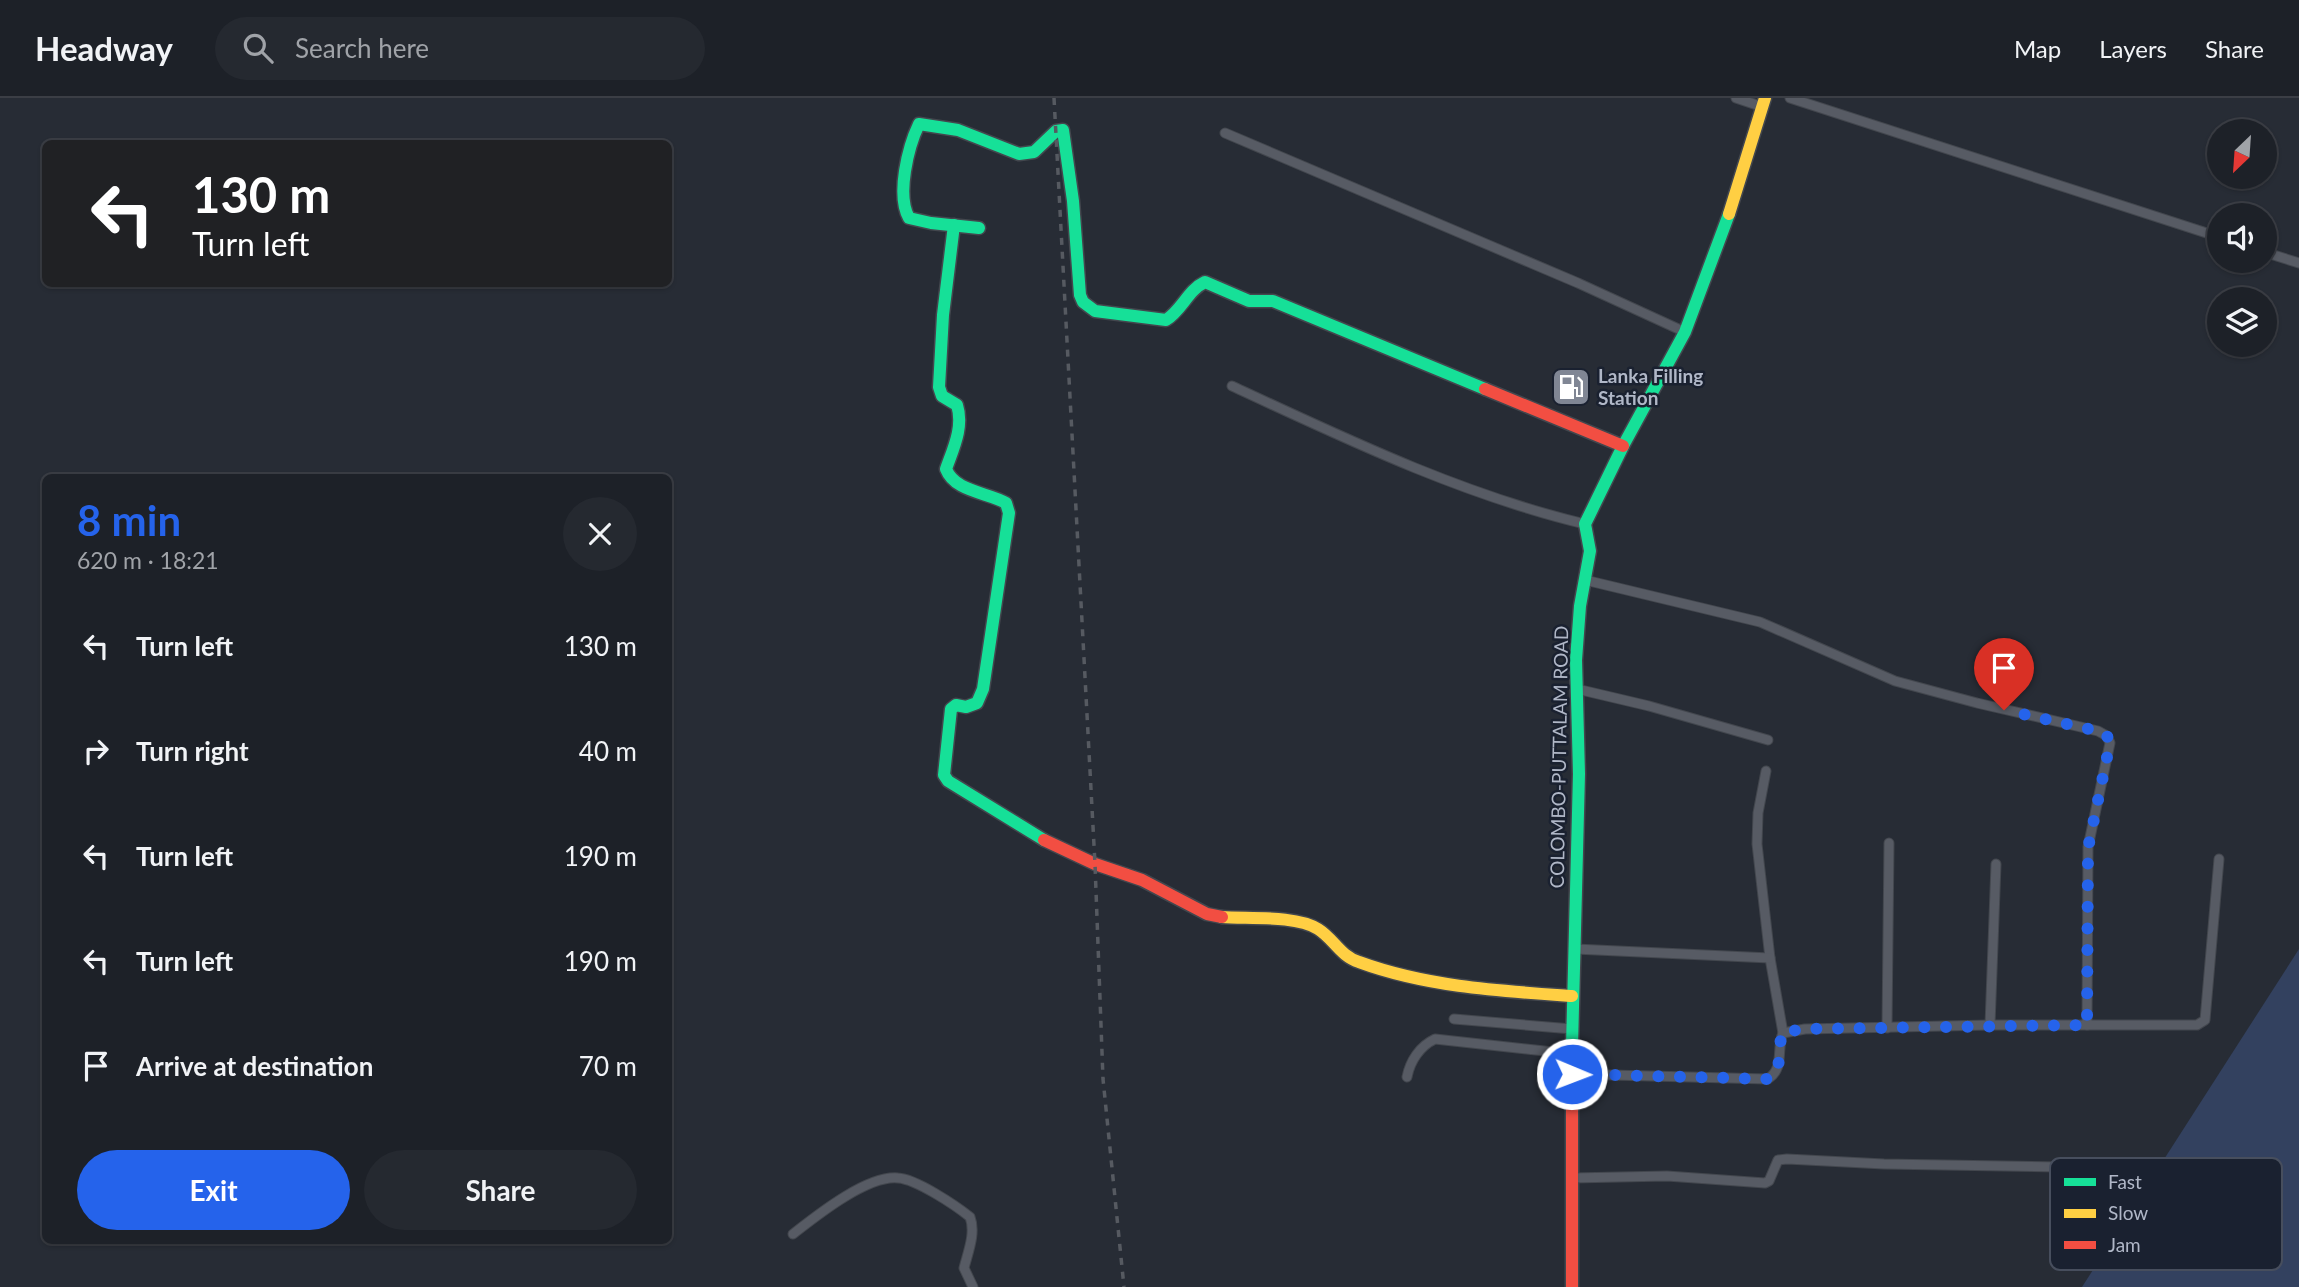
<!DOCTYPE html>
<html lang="en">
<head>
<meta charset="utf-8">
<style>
	:root { --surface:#1d2128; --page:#252930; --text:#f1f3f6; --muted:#a0a3a8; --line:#3b3e45; --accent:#2563eb }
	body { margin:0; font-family:Lato,sans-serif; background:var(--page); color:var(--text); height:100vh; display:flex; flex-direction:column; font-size:26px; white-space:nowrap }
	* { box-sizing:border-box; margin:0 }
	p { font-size:23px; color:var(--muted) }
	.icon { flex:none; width:38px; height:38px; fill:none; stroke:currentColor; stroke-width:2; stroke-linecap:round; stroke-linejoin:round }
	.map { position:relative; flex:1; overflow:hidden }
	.drawer { position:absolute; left:42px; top:376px; width:630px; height:770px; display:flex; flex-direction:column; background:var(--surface); border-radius:10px; box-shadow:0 2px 5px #0004,0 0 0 2px var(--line) }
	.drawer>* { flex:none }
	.banner { position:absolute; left:42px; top:42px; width:630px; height:147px; border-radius:10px; box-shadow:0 2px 5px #0004,0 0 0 2px var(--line); background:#202124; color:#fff; overflow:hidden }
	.needle { width:46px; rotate:205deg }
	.fabs { position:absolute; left:2207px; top:21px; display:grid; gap:14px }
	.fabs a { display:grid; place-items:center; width:70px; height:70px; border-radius:50%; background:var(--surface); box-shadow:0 2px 5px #0004,0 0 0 2px var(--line); font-size:35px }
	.pin { position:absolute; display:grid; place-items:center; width:60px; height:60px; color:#fff; margin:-72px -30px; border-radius:50% 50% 50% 0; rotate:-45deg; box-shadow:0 0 7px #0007 }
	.pin .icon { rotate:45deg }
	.me { position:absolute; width:77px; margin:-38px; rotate:91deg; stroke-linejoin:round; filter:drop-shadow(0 0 5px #0008) }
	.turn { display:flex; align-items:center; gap:24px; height:147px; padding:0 35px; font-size:32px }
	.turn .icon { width:91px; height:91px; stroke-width:2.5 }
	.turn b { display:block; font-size:49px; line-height:60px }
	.round { display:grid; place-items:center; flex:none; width:74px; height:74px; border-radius:37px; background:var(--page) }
	.overview { display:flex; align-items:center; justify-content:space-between; height:119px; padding:0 35px }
	h1 { font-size:42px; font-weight:700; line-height:52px; color:var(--accent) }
	.action { display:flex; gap:14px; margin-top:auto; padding:14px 35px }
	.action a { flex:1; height:80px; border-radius:42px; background:var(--accent); color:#fff; font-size:28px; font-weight:700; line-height:80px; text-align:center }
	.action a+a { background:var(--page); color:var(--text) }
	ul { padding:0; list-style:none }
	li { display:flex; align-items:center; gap:21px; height:105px; padding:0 35px }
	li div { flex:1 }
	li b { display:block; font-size:26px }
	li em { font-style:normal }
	header { display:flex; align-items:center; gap:42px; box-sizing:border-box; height:98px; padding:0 35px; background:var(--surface); border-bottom:2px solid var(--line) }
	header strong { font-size:33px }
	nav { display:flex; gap:38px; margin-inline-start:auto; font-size:24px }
	.search { width:490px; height:63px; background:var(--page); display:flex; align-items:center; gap:18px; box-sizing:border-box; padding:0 24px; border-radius:38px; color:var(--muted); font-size:26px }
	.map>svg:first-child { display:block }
	.water { fill:#33415f }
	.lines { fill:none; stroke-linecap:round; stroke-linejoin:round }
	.street-casing { stroke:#43474e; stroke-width:11 }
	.fast-casing { stroke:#43474e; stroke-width:15 }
	.slow-casing { stroke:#43474e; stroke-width:15 }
	.jam-casing { stroke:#43474e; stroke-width:15 }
	.street { stroke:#575b64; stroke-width:9 }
	.fast { stroke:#16e098; stroke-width:12 }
	.slow { stroke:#ffcf43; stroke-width:12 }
	.jam { stroke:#f24e42; stroke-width:12 }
	.rail { stroke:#565a61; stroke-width:3.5; stroke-dasharray:7 7; stroke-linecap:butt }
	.route { stroke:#2563eb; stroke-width:12; stroke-dasharray:0 21.6 }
	.labels { text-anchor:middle; stroke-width:5; stroke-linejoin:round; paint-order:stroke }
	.poi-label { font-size:19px; font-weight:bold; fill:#b0b7c7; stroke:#1a2130; text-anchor:start }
	.street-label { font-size:19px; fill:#b0b7c7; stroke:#1a2130 }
	.key { fill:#1a2130; stroke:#474e5d; stroke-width:2 }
	.key-label { font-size:19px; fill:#b0b7c7 }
</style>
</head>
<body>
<header>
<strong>Headway</strong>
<div class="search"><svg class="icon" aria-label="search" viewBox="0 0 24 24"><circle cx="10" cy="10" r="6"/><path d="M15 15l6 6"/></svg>Search here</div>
<nav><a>Map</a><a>Layers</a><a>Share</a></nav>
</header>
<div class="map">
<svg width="2299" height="1189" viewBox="0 0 2299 1189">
	<rect width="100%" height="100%" fill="#272c35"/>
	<path class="water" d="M2299,851V1189H2082Z"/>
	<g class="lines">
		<defs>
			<g id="street">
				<path d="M1736,0L1763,9"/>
				<path d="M1790,0L2219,139"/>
				<path d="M1225,35L1578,185L1685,234"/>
				<path d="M2264,154L2299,165"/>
				<path d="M1232,288C1346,341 1463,397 1585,426"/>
				<path d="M1585,482L1760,524L1895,583L1977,605L2098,633L2107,638L2110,645L2088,749L2087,927"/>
				<path d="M1577,591L1649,608L1768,642"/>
				<path d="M1766,673L1758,715L1757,746L1770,860L1783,935"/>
				<path d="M1575,851L1770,860"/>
				<path d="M1454,921L1572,931"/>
				<path d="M1990,927L1996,766"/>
				<path d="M1887,930L1889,745"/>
				<path d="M1572,976L1768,981C1785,970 1776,951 1783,935L1805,931L1990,927H2197L2205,922L2219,761"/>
				<path d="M1407,979C1410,963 1420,948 1435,941L1572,956"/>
				<path d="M1572,1080L1667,1078L1765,1085L1769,1083L1778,1062L1787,1061L1884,1066L2116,1070"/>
				<path d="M793,1136C816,1118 867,1077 898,1080C916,1081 955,1107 970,1119C976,1135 968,1154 964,1170L973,1189"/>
			</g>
			<g id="fast">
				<path d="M954,127L943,217L939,289L942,298L957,307C964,329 953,351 946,371C955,394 987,394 1006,405L1009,415L983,591L977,605L966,609L956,607L951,611L944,677L948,683L1044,742"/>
				<path d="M979,130L931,125L909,120C896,97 908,49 919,26L958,32L1019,56L1034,54L1056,33L1063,32L1073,103L1080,197L1083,204L1095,213L1166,222C1182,212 1188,192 1205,184L1249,203H1273L1485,291"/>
				<path d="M1572,948L1579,676L1576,562L1580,508L1590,453L1585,426L1623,348L1685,234L1729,116"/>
			</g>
			<g id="slow">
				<path d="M1729,116L1765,0"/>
				<path d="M1222,819C1248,821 1296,817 1318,831C1334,841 1340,858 1359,864C1427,889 1501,893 1572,898"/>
			</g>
			<g id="jam">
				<path d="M1485,291L1623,348"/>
				<path d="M1044,742L1095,766L1142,782L1207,816L1222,819"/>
				<path d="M1572,948V1189"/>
			</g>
		</defs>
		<use href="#street" class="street-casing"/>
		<use href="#fast" class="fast-casing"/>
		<use href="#slow" class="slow-casing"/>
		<use href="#jam" class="jam-casing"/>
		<use href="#street" class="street"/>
		<use href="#fast" class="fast"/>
		<use href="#slow" class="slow"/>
		<use href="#jam" class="jam"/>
		<path class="rail" d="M1054,0L1095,766L1103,981L1124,1189"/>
	</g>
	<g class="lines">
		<path class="route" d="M1572,976L1768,981C1785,970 1776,951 1783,934L1805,931L2087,927L2088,750L2110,645L2107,638L2098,633L2004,612"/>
	</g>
	<defs>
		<symbol id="fuel-square" viewBox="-11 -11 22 22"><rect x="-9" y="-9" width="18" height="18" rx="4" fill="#808694" stroke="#1a2130"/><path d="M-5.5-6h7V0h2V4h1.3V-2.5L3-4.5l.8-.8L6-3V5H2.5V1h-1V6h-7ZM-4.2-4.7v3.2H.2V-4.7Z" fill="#fff"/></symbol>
	</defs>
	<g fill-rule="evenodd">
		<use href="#fuel-square" x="1549" y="267" width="44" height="44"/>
	</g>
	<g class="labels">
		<g class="poi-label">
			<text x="1598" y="285">Lanka Filling<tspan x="1598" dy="22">Station</tspan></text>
		</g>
		<g class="street-label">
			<text transform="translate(1559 659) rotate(-89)" y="7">COLOMBO-PUTTALAM ROAD</text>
		</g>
	</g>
	<rect x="2050" y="1060" width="232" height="112" rx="10" class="key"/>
	<rect x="2064" y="1080" width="32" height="8" fill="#16e098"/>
	<rect x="2064" y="1111" width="32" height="9" fill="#ffcf43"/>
	<rect x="2064" y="1143" width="32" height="8" fill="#f24e42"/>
	<g class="key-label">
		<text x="2108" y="1091">Fast</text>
		<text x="2108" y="1122">Slow</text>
		<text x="2108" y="1154">Jam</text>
	</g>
</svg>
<div class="fabs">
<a><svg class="needle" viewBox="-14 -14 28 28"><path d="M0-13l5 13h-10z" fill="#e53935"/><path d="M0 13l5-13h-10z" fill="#a0a3a8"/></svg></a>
<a><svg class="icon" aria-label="sound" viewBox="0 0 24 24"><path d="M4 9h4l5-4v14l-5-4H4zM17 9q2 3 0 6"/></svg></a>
<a><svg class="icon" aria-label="layers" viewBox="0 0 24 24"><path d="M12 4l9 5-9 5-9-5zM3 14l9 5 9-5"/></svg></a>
</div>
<div class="pin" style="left:2004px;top:612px;background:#d93025"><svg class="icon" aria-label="arrive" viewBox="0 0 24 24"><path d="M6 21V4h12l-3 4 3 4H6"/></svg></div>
<svg class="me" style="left:1572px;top:976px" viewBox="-20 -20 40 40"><circle r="17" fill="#2563eb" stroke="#fff" stroke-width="3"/><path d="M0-11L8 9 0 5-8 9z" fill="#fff"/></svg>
<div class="banner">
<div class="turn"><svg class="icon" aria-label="left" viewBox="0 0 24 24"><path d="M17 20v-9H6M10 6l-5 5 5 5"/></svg><div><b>130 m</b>Turn left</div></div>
</div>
<section class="drawer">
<div class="overview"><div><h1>8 min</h1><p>620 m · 18:21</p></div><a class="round"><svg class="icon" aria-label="close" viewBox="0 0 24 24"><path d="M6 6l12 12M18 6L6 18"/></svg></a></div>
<ul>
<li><svg class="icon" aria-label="left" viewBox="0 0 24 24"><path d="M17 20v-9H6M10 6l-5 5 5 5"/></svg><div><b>Turn left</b></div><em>130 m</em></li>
<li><svg class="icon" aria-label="right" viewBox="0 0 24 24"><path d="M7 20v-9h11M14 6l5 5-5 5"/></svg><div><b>Turn right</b></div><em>40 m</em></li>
<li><svg class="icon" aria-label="left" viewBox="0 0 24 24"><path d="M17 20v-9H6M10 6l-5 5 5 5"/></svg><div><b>Turn left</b></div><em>190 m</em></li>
<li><svg class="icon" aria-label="left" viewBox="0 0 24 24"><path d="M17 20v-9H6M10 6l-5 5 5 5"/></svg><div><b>Turn left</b></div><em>190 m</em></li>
<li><svg class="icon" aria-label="arrive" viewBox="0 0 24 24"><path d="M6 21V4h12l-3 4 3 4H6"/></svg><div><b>Arrive at destination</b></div><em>70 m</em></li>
</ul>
<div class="action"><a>Exit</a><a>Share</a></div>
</section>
</div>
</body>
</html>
